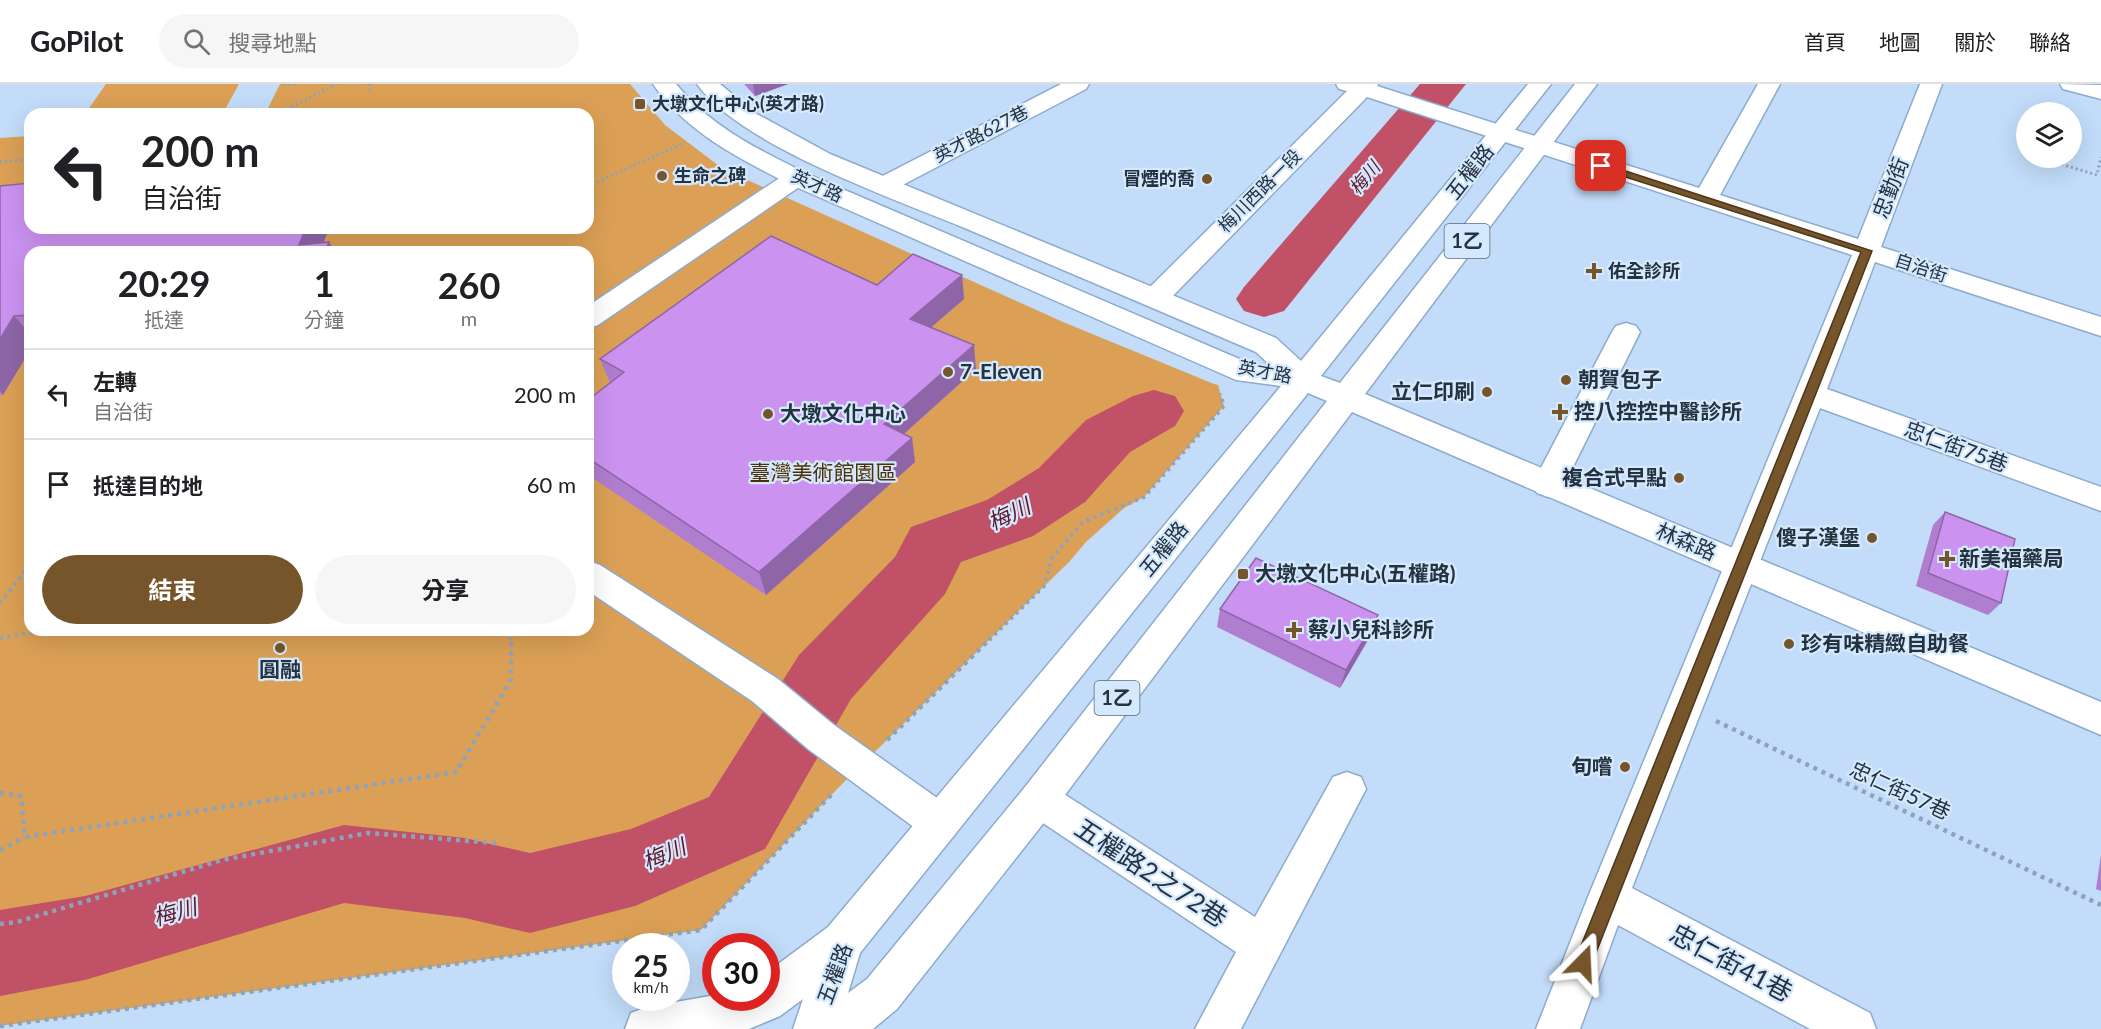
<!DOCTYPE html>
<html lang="zh-TW">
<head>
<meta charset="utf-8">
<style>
	:root { --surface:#fff; --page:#f6f6f6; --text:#202124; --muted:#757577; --line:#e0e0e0; --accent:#76552b }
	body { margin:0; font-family:Lato,"Noto Sans TC",sans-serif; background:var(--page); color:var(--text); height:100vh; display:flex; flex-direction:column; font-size:22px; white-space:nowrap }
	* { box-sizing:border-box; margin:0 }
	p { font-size:20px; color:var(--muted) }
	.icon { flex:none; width:33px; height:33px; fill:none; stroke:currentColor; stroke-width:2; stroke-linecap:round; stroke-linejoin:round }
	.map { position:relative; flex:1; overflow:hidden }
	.panel { position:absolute; left:24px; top:162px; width:570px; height:390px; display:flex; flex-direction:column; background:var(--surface); border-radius:18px; box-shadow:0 6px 24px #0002 }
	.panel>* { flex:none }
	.hud { position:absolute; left:24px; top:24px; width:570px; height:126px; border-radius:18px; box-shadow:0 6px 24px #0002; background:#fff; color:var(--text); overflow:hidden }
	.buttons { position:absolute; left:2016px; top:18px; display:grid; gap:12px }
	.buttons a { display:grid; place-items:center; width:66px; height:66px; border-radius:50%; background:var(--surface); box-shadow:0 6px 24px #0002; font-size:30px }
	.speed { position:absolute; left:612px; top:849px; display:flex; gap:12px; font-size:30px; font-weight:700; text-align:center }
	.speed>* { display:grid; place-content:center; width:78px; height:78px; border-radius:50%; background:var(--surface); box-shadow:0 6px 24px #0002; line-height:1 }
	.speed small { font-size:15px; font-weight:400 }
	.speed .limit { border:9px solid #d22; background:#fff; color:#111 }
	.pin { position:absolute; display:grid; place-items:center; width:51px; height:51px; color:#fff; margin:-26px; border-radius:12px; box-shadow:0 3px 9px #0006 }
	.me { position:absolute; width:66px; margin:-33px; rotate:21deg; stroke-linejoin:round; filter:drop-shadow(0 0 4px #0008) }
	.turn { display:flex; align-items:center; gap:21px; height:126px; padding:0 18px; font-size:27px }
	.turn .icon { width:78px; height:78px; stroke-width:2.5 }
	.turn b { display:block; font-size:42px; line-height:51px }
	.eta { display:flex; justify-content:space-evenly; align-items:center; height:102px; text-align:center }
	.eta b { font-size:36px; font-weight:700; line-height:42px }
	.primary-button { display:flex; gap:12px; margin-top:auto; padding:12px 18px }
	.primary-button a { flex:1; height:69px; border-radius:36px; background:var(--accent); color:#fff; font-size:24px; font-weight:700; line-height:69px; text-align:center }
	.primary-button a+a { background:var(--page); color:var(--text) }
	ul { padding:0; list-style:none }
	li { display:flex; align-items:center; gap:18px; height:90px; padding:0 18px; border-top:2px solid var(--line) }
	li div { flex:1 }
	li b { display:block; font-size:22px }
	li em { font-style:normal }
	header { display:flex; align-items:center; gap:36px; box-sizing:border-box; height:84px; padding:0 30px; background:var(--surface); border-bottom:2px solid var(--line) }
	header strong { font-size:28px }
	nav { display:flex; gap:33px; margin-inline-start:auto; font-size:21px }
	.search { width:420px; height:54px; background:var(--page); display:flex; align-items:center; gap:15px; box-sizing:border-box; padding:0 21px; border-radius:33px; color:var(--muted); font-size:22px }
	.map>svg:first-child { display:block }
	.green { fill:#dba055; fill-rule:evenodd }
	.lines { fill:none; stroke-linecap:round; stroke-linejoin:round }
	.river { fill:#c15167; fill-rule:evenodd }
	.minor-casing { stroke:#8cabcd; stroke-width:3 }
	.major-casing { stroke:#8cabcd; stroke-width:3 }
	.path-far2 { stroke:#8da3bb; stroke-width:3; stroke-dasharray:2 3; stroke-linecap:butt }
	.path-far1 { stroke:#8da3bb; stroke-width:4; stroke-dasharray:3 4.5; stroke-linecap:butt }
	.path { stroke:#8da3bb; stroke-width:4.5; stroke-dasharray:4 5; stroke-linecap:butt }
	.minor { fill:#fff; fill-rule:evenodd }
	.major { fill:#fff; fill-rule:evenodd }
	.wall { fill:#af7ece }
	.shaded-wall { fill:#8e66a8 }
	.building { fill:#cb92f0; stroke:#8e66a8; stroke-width:1.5 }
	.route { fill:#76552b; stroke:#4d371c; stroke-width:1.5 }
	.poi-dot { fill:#76552b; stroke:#d5e9fe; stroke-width:2 }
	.labels { text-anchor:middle; stroke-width:4.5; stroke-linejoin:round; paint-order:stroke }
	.far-poi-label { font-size:18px; font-weight:bold; fill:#25323f; stroke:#d5e9fe; text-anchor:start }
	.far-street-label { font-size:18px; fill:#25323f; stroke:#d5e9fe }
	.far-water-label { font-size:18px; font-style:italic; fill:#5f1628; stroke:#d5e9fe }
	.shield { fill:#d5e9fe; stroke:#5a6978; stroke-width:1.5 }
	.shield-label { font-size:20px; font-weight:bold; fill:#25323f }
	.street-label { font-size:21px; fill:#25323f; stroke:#d5e9fe }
	.poi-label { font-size:21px; font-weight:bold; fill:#25323f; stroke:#d5e9fe; text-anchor:start }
	.park-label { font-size:21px; fill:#4e3104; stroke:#d5e9fe }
	.water-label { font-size:22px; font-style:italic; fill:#5f1628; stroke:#d5e9fe }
	.near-street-label { font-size:26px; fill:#25323f; stroke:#d5e9fe }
</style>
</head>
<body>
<header>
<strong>GoPilot</strong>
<div class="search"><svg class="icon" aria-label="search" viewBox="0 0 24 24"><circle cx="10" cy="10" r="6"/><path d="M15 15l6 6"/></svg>搜尋地點</div>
<nav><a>首頁</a><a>地圖</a><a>關於</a><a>聯絡</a></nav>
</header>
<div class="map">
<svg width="2101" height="945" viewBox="0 0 2101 945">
	<rect width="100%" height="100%" fill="#c2dcf9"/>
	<g class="green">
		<path d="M106,0H239L223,29L85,30Z"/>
		<path d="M280,0H630L665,41L723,85L1063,238L1214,300L1218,301L1224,322L1144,413L1124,424L1086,458L1070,477L842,700L701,846L0,942V54L30,52V144H588V30H265ZM30,168H588V546H30Z"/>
	</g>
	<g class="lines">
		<g class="river">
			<path d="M1420,0H1466L1284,227L1264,233L1244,227L1236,215L1244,203Z"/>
			<path d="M1154,306L1175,312L1184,327L1175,342L1130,368L1085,418L1033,452L961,478L945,510L851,615L765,765L635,822L530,849L465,834L344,819L85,896L0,912V826L85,812L344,741L465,754L530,769L631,745L709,713L799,571L895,473L911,443L987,416L1039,384L1086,336L1133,312Z"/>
		</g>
		<defs>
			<g id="minor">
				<path d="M1061,0H1089L1086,5L893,106L884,108L875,106L872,101L875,96Z"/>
				<path d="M1336,0H1378L1377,2L1699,104L1758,0H1780L1720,111L1858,155L1920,0H1942L1881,163L2101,233V252L1875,178L1827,305L2101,403V427L1820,324L1632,804L1870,929L1876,945H1810L1618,841L1580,945H1536L1588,813L1852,171L1367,13L1165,220L1155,223L1145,220L1142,214L1145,208L1347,7L1339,5Z"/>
				<path d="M2060,0L2101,1V15L2063,5Z"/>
				<path d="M796,87L805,89L808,94L805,99L598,241L588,244V222L787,89Z"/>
				<path d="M1626,239L1636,242L1640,248L1564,401L1559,409L1548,413L1537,409L1532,401L1612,248L1616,242Z"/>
				<path d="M588,477L600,481L778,595L834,641L954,726L960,739L954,752L940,757L926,752L808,665L752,617L588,507Z"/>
				<path d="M1347,688L1361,693L1366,705L1241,945H1195L1236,868L1025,727L1020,715L1025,703L1039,697L1053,703L1255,833L1333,693Z"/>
			</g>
			<path id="major" d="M653,0H676C711,43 756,64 805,89L1251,280L1271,282L1256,268C1160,227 1063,186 967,145C896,115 740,62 697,0H720L755,29L830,70L1276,254L1301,277L1528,0H1551L1321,292L1340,299L1575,0H1597L1365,310L2101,618V651L1352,328L1053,727L897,925L873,945H793L803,915L780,932L749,945H625L631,929L647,923L716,911V914H766V889L828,843L1281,302L1236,296L787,99C737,73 686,48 653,0ZM1308,309L1327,317L1025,703L867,895L848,909L860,869Z"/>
		</defs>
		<use href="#minor" class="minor-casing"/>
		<use href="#major" class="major-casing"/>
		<g class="path-far2">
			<path d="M369,0V9"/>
			<path d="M283,1L296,0"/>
			<path d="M278,30L336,0"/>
			<path d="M2047,76L2097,91L2101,73"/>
			<path d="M0,78L30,75"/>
			<path d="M588,102L684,59"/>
		</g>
		<g class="path-far1">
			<path d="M0,519L30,481"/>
			<path d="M511,546V556"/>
			<path d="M0,554L45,546"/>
			<path d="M989,556L1044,502L1052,474L1083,438L1144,413L1224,322L1220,310"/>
		</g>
		<g class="path">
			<path d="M1716,637L2101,821"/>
			<path d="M887,656L991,554"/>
			<path d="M0,709L21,712L25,753L456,688L511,596V554"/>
			<path d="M0,766L25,753"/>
			<path d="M0,840L17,838L222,776L368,749L496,759"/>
			<path d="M0,942L701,846L834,708"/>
		</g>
		<use href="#minor" class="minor"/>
		<use href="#major" class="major"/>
	</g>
	<g class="wall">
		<path d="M744,0H788L755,12Z"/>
		<path d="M0,102L329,144L324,158H329L335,168H30V266L3,311H0Z"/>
		<path d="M962,191L964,215L931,243L976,285L904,350L912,354L915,378L766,511L588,391V316L610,299L600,275L877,201Z"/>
		<path d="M1945,428L2001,519L1988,531L1916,502L1933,441Z"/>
		<path d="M1220,525L1372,549L1340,604L1217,543Z"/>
		<path d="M2101,771V807L2096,805Z"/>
	</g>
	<g class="shaded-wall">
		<path d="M753,0H788L755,12Z"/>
		<path d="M306,144H329L320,168L299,161Z"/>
		<path d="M329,158L335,168H325Z"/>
		<path d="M962,191L964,215L913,259L910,235Z"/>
		<path d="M14,232L30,250V266L3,311L0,307V255Z"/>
		<path d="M974,261L976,285L888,364L884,340Z"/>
		<path d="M912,354L915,378L766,511L759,488Z"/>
		<path d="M1378,531L1372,549L1340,604L1346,586Z"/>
	</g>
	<g class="building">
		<path d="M30,99V144H306L299,161L329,158L325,168H30V231L14,232L0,255V102Z"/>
		<path d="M771,152L877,201L913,170L962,191L910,235L974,261L884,340L912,354L759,488L588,374V316L624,288L600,275Z"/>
		<path d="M1945,428L2015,455L2001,519L1928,489Z"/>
		<path d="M1256,474L1378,531L1346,586L1220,525Z"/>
	</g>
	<path class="route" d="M1597,80H1604L1872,167L1592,879L1589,886L1583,888L1577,886L1574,879L1861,168L1597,84Z"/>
	<g class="poi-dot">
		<rect x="634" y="14" width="12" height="12" rx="3"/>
		<circle cx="662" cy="92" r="6"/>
		<circle cx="1207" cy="95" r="6"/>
		<path d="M1591 178h6v6h6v6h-6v6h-6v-6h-6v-6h6z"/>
		<circle cx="948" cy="288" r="6"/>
		<circle cx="1566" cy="296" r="6"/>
		<circle cx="1487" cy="308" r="6"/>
		<path d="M1557 319h6v6h6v6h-6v6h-6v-6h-6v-6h6z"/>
		<circle cx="768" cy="330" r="6"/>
		<circle cx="1679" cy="394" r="6"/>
		<circle cx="1872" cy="454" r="6"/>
		<path d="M1944 466h6v6h6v6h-6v6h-6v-6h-6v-6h6z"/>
		<rect x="1237" y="484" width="12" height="12" rx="3"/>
		<path d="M1291 537h6v6h6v6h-6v6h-6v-6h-6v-6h6z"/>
		<circle cx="1789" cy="560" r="6"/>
		<circle cx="280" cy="564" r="6"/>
		<circle cx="1625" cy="683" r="6"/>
	</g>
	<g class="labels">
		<g class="far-poi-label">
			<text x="652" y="26">大墩文化中心(英才路)</text>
			<text x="674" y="98">生命之碑</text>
			<text x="1195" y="101" text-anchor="end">冒煙的喬</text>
			<text x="1608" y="193">佑全診所</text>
		</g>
		<g class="far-street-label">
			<text transform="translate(981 50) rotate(-27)" y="6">英才路627巷</text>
			<text transform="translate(817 102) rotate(24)" y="6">英才路</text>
			<text transform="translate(1260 107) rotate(-45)" y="6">梅川西路一段</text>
			<text transform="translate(1921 184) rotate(18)" y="6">自治街</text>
			<text transform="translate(1265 288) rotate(11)" y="6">英才路</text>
		</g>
		<g class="far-water-label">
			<text transform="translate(1365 94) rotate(-50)" y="6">梅川</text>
		</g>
		<g class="shield">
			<rect x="1444.5" y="140" width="45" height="34" rx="4.5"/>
			<rect x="1094.5" y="597" width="45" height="34" rx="4.5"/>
		</g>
		<g class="shield-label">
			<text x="1467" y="164">1乙</text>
			<text x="1117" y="621">1乙</text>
		</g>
		<g class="street-label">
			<text transform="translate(1470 88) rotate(-52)" y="7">五權路</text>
			<text transform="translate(1891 104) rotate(-69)" y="7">忠勤街</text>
			<text transform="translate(1956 363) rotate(20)" y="7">忠仁街75巷</text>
			<text transform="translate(1686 458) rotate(23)" y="7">林森路</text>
			<text transform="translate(1164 465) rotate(-51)" y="7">五權路</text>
			<text transform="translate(1900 707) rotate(25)" y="7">忠仁街57巷</text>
			<text transform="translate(835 890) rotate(-70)" y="7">五權路</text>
		</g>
		<g class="poi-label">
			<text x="960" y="295">7-Eleven</text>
			<text x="1578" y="303">朝賀包子</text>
			<text x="1475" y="315" text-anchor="end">立仁印刷</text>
			<text x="1574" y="335">控八控控中醫診所</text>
			<text x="780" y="337">大墩文化中心</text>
			<text x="1667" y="401" text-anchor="end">複合式早點</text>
			<text x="1860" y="461" text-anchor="end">傻子漢堡</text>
			<text x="1959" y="482">新美福藥局</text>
			<text x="1255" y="497">大墩文化中心(五權路)</text>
			<text x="1308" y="553">蔡小兒科診所</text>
			<text x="1801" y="567">珍有味精緻自助餐</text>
			<text x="280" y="593" text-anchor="middle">圓融</text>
			<text x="1613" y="690" text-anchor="end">旬嚐</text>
		</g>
		<g class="park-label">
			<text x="823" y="396">臺灣美術館園區</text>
		</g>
		<g class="water-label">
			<text transform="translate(1009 430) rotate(-26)" y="8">梅川</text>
			<text transform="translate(664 770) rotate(-23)" y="8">梅川</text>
			<text transform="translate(175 828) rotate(-16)" y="8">梅川</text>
		</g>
		<g class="near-street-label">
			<text transform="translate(1151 789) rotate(33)" y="9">五權路2之72巷</text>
			<text transform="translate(1731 879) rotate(28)" y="9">忠仁街41巷</text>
		</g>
	</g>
</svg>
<div class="buttons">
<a><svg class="icon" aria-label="layers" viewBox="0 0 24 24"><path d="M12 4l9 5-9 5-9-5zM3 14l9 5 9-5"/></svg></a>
</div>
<div class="speed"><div>25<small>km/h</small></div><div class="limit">30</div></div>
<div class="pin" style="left:1601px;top:82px;background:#d93025"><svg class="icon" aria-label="arrive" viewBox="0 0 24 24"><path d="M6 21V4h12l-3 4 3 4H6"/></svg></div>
<svg class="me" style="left:1583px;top:879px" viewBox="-20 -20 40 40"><path d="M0-17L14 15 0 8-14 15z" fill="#76552b" stroke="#fff" stroke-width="4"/></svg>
<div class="hud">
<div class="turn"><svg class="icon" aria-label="left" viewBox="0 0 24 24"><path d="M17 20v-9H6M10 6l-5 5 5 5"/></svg><div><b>200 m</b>自治街</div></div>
</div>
<section class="panel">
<div class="eta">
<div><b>20:29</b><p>抵達</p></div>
<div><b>1</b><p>分鐘</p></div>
<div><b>260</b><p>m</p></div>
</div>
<ul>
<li><svg class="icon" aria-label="left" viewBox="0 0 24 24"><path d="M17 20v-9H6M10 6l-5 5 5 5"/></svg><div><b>左轉</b><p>自治街</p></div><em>200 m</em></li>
<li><svg class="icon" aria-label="arrive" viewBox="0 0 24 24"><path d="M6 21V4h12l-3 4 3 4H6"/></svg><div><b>抵達目的地</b></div><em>60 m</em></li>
</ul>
<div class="primary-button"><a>結束</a><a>分享</a></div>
</section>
</div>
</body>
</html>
